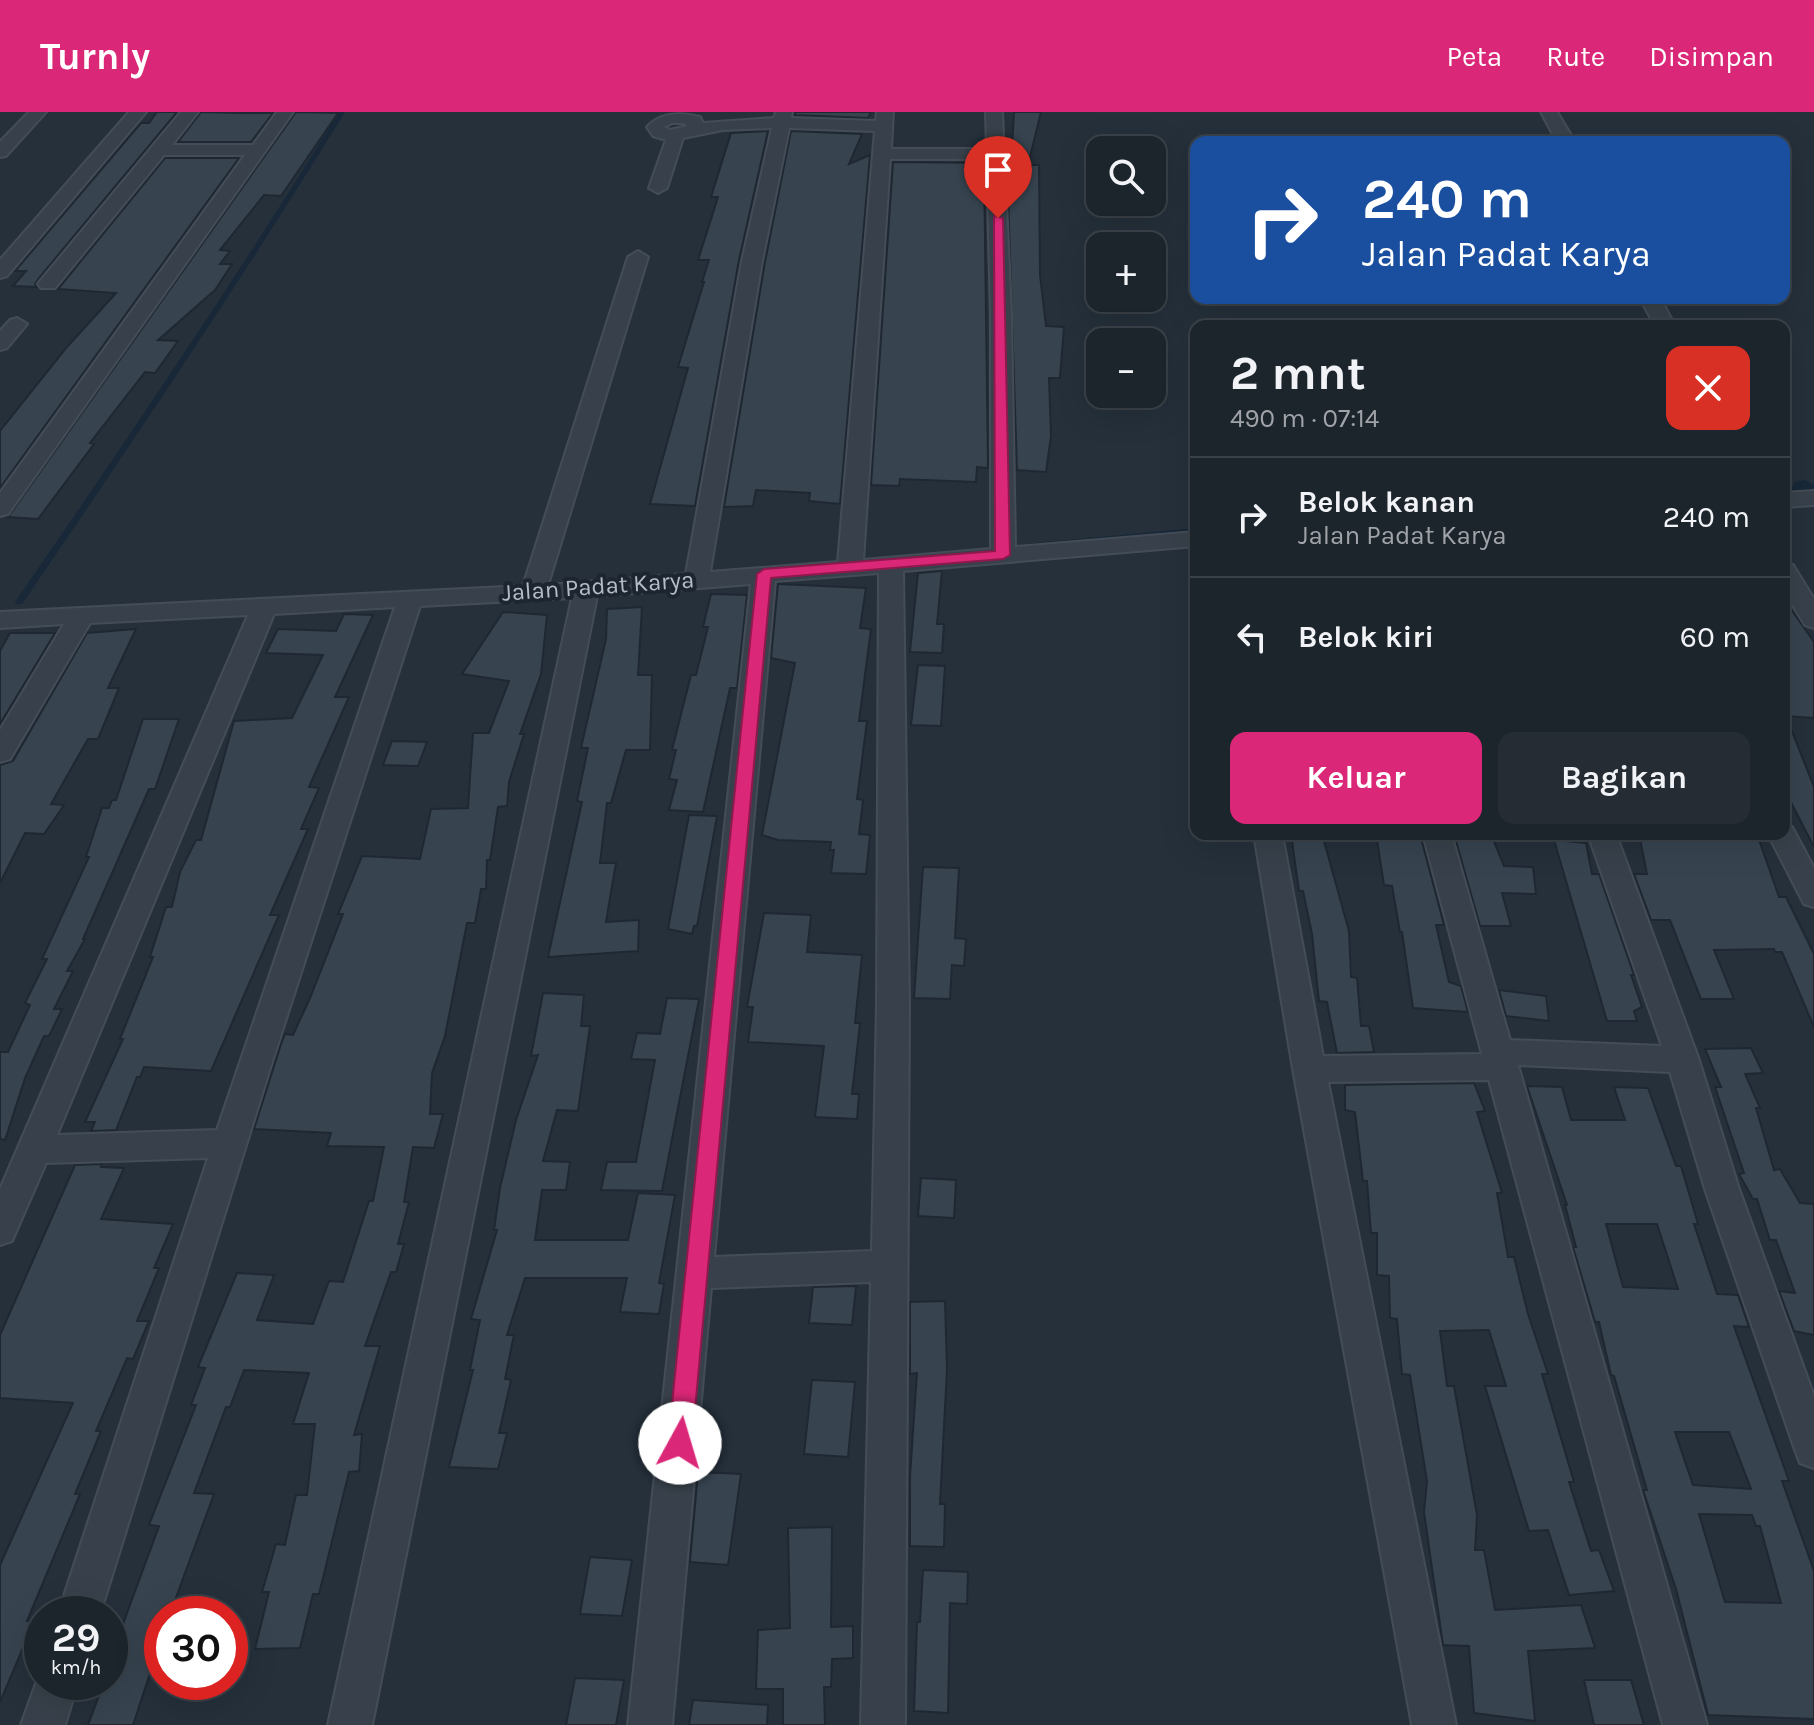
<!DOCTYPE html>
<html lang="id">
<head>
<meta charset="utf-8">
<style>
	:root { --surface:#1c242c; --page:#252c34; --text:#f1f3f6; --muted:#a0a4a9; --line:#3a4148; --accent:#db2777 }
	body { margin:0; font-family:Karla,sans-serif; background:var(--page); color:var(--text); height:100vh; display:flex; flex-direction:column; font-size:30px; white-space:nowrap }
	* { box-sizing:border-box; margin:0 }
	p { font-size:26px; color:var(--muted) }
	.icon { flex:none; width:44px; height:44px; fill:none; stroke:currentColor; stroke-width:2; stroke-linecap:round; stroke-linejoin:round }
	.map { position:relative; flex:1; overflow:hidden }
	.sheet { position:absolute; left:1190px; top:208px; width:600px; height:520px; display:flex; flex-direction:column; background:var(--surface); border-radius:16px; box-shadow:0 8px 32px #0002,0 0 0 2px var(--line) }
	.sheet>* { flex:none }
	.hud { position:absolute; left:1190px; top:24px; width:600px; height:168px; border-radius:16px; box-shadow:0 8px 32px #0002,0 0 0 2px var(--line); background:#1a4fa0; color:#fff; overflow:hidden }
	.fabs { position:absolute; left:1086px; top:24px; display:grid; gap:16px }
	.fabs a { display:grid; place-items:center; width:80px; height:80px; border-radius:16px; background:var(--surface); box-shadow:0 8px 32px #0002,0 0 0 2px var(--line); font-size:40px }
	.speed { position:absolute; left:24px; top:1484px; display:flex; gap:16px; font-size:40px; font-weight:700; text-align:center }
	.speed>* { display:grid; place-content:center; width:104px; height:104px; border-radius:50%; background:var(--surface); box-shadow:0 8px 32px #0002,0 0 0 2px var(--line); line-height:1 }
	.speed small { font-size:20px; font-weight:400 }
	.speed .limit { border:12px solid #d22; background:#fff; color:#111 }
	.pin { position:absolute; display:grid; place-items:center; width:68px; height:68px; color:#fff; margin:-82px -34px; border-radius:50% 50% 50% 0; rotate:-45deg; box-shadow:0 0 8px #0007 }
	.pin .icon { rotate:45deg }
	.me { position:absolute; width:88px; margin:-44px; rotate:6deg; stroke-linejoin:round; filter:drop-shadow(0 0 6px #0008) }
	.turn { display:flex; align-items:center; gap:28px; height:168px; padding:0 40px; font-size:36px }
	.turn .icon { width:104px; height:104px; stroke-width:2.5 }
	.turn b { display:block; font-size:56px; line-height:68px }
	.round { display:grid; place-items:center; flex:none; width:84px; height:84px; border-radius:16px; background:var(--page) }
	.overview { display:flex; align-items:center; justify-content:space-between; height:136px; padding:0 40px }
	h1 { font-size:48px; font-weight:700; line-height:60px }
	.action { display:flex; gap:16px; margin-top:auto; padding:16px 40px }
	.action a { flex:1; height:92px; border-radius:16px; background:var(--accent); color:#fff; font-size:32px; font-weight:700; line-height:92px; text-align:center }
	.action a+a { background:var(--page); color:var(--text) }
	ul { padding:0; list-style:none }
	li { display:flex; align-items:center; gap:24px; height:120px; padding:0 40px; border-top:2px solid var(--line) }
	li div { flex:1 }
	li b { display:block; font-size:30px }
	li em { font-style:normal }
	header { display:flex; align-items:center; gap:48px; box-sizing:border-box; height:112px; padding:0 40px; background:var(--accent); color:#fff }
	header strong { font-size:38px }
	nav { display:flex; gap:44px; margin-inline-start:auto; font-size:28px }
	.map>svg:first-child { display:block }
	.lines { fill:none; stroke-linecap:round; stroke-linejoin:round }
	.stream { fill:#182838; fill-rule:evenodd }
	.canal { fill:#182838; fill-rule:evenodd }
	.building { fill:#374450; stroke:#1f2832; stroke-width:2; fill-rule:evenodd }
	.street-casing { stroke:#444d57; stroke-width:4 }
	.street { fill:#38414b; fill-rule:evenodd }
	.route { fill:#db2777; stroke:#8e194d; stroke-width:2 }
	.labels { text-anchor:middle; stroke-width:8; stroke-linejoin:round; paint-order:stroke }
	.street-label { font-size:24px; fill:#b4bcc6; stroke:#1d2630 }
</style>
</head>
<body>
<header>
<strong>Turnly</strong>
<nav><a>Peta</a><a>Rute</a><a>Disimpan</a></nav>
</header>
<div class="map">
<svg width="1814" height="1613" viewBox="0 0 1814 1613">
	<rect width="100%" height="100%" fill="#25303b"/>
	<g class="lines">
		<g class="stream">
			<path d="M339,0H345C242,167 133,330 22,492H16L15,490C126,329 236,167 339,0Z"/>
			<path d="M1814,373V377L1784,379V375Z"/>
			<path d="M1196,416V420L1024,436L1020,434L1024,432Z"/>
			<path d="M982,436L986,438L985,440L916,446L912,444L916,442Z"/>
		</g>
		<path class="canal" d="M1804,368L1814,372L1813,383H1795L1791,377L1795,370Z"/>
	</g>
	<g class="building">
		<path d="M157,0H177L39,166L35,172L37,175L13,174L26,159H15L141,11H149Z"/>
		<path d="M201,0L237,1H273L251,30H178Z"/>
		<path d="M296,0L338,1L281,84L264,83L220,138L230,139L220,152H232L215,178L158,228L178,229L155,261L145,260L90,331L94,332L38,407L8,405Z"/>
		<path d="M795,0H871L868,6L795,3Z"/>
		<path d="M1014,0H1041L1028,53H1039L1040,163L1046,214L1064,215L1060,266H1049L1051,324L1046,360L1017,358L1007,52H1011Z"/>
		<path d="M768,19L739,148L695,394L650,392L688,256L678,255L704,170H702L709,148H698L718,85H711L731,21Z"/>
		<path d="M791,19L862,22L849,52L870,43L840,392L809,389L810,381L756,378L753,394L724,395L765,150Z"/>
		<path d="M165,46H239L0,376V319L67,235L116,181L58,177Z"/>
		<path d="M893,50L984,51L988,356L977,355L976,370L900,367L899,374L871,373Z"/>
		<path d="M942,459L937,512H944L942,541L910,540L918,461Z"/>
		<path d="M778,472L866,476L860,516L871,517L859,609H867L857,687L863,688L859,722L870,723L866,762L831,761L834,738H830L831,730L778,728L762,723L795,551L771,546Z"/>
		<path d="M711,482L747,483L737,576H730L703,700L669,698L677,668L669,667L676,638H672L691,563H696L708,515H703Z"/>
		<path d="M1784,487L1814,530V606L1786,604L1814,675V735L1784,677Z"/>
		<path d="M642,495L638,563H652L650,638H626L611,691H607L600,751H616L606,810L639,808L638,839L548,845L582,690L577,689L588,636H581L606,527L607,497Z"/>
		<path d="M503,500L547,503L541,562L520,622H524L509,670L507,694L498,695L490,748H487L486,777H481L475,811H467L445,924L432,961L430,1002H443L434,1036L413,1035L404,1090H409L398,1132H404L396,1160H391L365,1234H380L354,1323L362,1322L359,1359L349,1360L319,1482H313L300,1536L255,1537L269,1480H262L276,1432L285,1433L296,1383H307L315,1312H293L309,1261L244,1258L230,1295H226L194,1381L214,1382L170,1502H162V1525L133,1613H88L104,1570H110V1555L115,1542H112L159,1414L149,1413L196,1293H191L205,1256L198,1255L237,1161L274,1163L257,1208L313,1212L329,1169L343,1170L369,1089H373L384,1035L327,1034L331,1021L254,1017L281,932L285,922L293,923L310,886L343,802H338L362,744L420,747L431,697L468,696L473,621H489L509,569L462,562Z"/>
		<path d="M344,502L373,503L335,585H349L309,675L319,676L301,717H308L270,803H279L211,959L144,955L140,965H137L116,1018L91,1019L95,1010H85L123,927H120L153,845H150L166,795H172L180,760L196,728H201L234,609L292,606L323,543L266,541L278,517L336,519Z"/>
		<path d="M136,517L108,576H119L98,627H88L51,692L64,693L44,722L25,721L0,771V653L13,649L87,521Z"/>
		<path d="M10,521H55L0,612V539Z"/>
		<path d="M918,553L945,554L941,614L911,613Z"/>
		<path d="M143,607H179L155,677H149L83,827H85L67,859H73L54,897H62L49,924H44L25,966L5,1028L0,1027V940H8L30,893L25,891L47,847H42L89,745H86L102,696H109L112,688H116Z"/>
		<path d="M392,629L427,630L418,654L383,653Z"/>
		<path d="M689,703L717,704L697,814H694L692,822L668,817Z"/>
		<path d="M1291,722H1322L1349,819L1351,865L1357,866L1361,914H1369L1374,940L1337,941L1327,890L1319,889L1312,822L1303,779H1299Z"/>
		<path d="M1376,722H1420L1444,813H1436L1449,870L1461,874L1468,900L1413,896L1402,820H1400L1392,774L1384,773Z"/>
		<path d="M1454,722H1491L1504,754L1533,755L1536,782L1502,781L1511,814H1480Z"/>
		<path d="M1639,722H1757L1779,785H1786L1814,842V915L1782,840H1775L1774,837L1714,838L1734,887H1701L1670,808H1651L1634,762H1647Z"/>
		<path d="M1554,728L1586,731L1592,762H1599L1634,863H1631L1642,895L1634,899L1637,909H1607Z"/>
		<path d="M923,755L959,756L955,826L966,827L964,854L952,853L950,887L914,886Z"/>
		<path d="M764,801L811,803L807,840L862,843L855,911H860L852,982H859L857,1007L815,1005L824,934L748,930L753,895H747Z"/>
		<path d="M1499,878L1546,884L1549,909L1506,904Z"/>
		<path d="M543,881L584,883L581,914H590L578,999L557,998L543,1049L570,1050L566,1078H542L535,1128H628L638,1081L675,1083L659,1171L664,1172L659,1202L620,1200L627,1166H525L507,1223H514L505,1267L511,1268L499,1321H507L498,1357L449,1355L473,1258H470L480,1208L471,1207L497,1118H494L500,1076L516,1008L538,943L531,944Z"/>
		<path d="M667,886L699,887L662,1079L601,1078L607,1050H636L655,948L631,947L637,921L660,922Z"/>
		<path d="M1751,936L1763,961L1745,962L1760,996H1756L1774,1058L1780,1057L1800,1091L1814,1092V1223L1794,1219L1779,1179L1795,1181L1776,1128H1770L1757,1087H1753L1739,1062L1744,1061L1715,975H1721L1705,937Z"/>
		<path d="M1474,971L1485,999L1477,1000L1502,1081H1497L1508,1145H1514L1528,1202L1548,1262H1542L1574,1370H1569L1591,1439L1599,1438L1614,1479L1569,1483L1548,1418L1529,1419L1485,1274H1506L1489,1218L1440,1219L1447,1274H1454L1477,1403L1475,1438H1484L1495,1498L1581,1493L1595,1536L1528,1539L1535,1609L1474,1601L1469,1534L1443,1533L1424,1400L1427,1369L1410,1263L1402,1262L1397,1207L1390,1206L1389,1164L1377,1163V1121H1371L1367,1069H1363L1355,1000L1345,998V973Z"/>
		<path d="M1527,974L1562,975L1571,1008H1625L1614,975L1648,976L1676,1054H1681L1698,1112H1694L1717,1182L1738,1183L1749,1215L1734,1214L1789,1369H1782L1814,1459V1607L1708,1603L1676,1477L1643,1378H1647L1614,1264L1611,1263L1599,1210H1595L1573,1135H1576L1565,1093H1567ZM1606,1112H1657L1678,1177L1623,1175ZM1675,1320H1729L1751,1377L1693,1373ZM1699,1402L1752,1403L1756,1414H1760L1781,1491L1725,1490Z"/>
		<path d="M102,1052L101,1055L124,1056L101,1107L173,1112L154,1156H159L137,1209H149L133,1247L127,1246L96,1319H101L75,1382H80L27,1509L34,1510L0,1590V1453L73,1291L0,1286V1223L75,1053Z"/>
		<path d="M921,1066L956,1068L954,1106L918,1104Z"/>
		<path d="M856,1174L852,1213L809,1211L813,1175Z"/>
		<path d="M945,1189L947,1257L940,1392H945L944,1435L910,1434V1364L917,1261L910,1262V1190Z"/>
		<path d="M812,1268L855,1270L848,1345L804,1342Z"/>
		<path d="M698,1360L741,1362L728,1453L690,1450Z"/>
		<path d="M832,1415L831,1515L853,1514V1546L832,1547L831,1575H824L825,1613H783V1577H756L758,1518L790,1516L788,1416Z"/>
		<path d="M590,1445L632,1448L622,1504L580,1502Z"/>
		<path d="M923,1458L968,1460L967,1492L950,1491L948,1601L914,1599L917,1510H920Z"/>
		<path d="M575,1566L624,1568L616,1613H566Z"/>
		<path d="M1584,1568H1631L1644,1613H1594Z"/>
		<path d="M693,1588L768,1593L767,1613H689Z"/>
	</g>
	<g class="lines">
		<defs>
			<g id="street">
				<path d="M29,0H46L6,44L0,45V30Z"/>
				<path d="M129,0H146L7,164L0,166V148Z"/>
				<path d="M181,0H198L172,33H253L277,0H293L8,402L0,404V381L245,43H164L55,176H41L38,172L41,168Z"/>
				<path d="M776,0H792L791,6L876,9L877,0H893L891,37H987L986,0H1002L1011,202L1015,435L1196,420V434L903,459L909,893L905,1613H861L871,1170L711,1176L672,1613H628L751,472L597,484L372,1613H328L572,486L420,494L272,950L100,1502H58L208,1046L46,1051L12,1129L0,1133V1077L248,503L90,511L10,647L0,650V618L64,512L0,516V500L523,474L628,145L638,139L648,145L548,473L686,462L742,149L772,16L723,18L683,26L667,76L658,81L649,76L666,28L653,24L647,15C661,0 680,0 700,5L703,11L774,6ZM672,11H684L687,14L670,18L664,15ZM789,16L875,19L838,450L710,460L762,149ZM890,47H987L991,202V437L863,448ZM879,461L877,893L872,1139L714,1145L775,469ZM395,495L217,1018L57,1023L274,502Z"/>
				<path d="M1541,0H1557L1575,30H1557Z"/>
				<path d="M1640,186H1660L1675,214H1655Z"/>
				<path d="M17,206L27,212L7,236L0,238V219L10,208Z"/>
				<path d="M1814,379V393L1784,395V381Z"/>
				<path d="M1784,451L1793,453L1814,487V516L1805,513L1784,479Z"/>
				<path d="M1784,713L1792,715L1814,756V795L1804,792L1768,722H1784Z"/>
				<path d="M1254,722H1282L1323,944L1482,942L1423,722H1451L1510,928L1662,934L1588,722H1616L1699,948L1739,1077L1814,1284V1356L1800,1351L1795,1338L1705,1077L1670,960L1518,953L1707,1613H1663L1489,968L1328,970L1456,1613H1412L1293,957Z"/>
				<path d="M42,1555V1570H78L65,1613H21Z"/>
			</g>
		</defs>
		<use href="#street" class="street-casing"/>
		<use href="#street" class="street"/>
	</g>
	<path class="route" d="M994,104L1003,106L1010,443L1003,447L771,466L692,1331L688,1339L680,1342L672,1339L668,1331L757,462L764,457L995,439Z"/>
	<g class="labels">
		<g class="street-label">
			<text transform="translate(598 474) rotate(-4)" y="8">Jalan Padat Karya</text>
		</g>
	</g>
</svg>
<div class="fabs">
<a><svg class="icon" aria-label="search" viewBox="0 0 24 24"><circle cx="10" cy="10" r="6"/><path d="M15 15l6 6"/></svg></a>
<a>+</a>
<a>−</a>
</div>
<div class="speed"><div>29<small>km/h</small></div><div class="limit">30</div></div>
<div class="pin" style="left:998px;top:106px;background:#d93025"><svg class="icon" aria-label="arrive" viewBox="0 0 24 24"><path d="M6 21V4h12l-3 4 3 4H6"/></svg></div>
<svg class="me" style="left:680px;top:1331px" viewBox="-20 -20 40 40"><circle r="19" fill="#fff"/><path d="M0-13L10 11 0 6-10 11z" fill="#db2777"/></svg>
<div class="hud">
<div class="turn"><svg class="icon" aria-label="right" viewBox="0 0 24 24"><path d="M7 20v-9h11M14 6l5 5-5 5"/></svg><div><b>240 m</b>Jalan Padat Karya</div></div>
</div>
<section class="sheet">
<div class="overview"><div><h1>2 mnt</h1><p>490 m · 07:14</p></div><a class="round" style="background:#d93025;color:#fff"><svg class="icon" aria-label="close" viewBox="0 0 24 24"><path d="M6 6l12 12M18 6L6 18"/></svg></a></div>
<ul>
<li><svg class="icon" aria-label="right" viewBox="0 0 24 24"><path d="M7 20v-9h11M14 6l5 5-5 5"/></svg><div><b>Belok kanan</b><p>Jalan Padat Karya</p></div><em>240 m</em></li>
<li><svg class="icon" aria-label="left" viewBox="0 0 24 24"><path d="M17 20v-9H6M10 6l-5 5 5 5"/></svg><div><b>Belok kiri</b></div><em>60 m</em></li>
</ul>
<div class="action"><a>Keluar</a><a>Bagikan</a></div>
</section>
</div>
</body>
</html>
